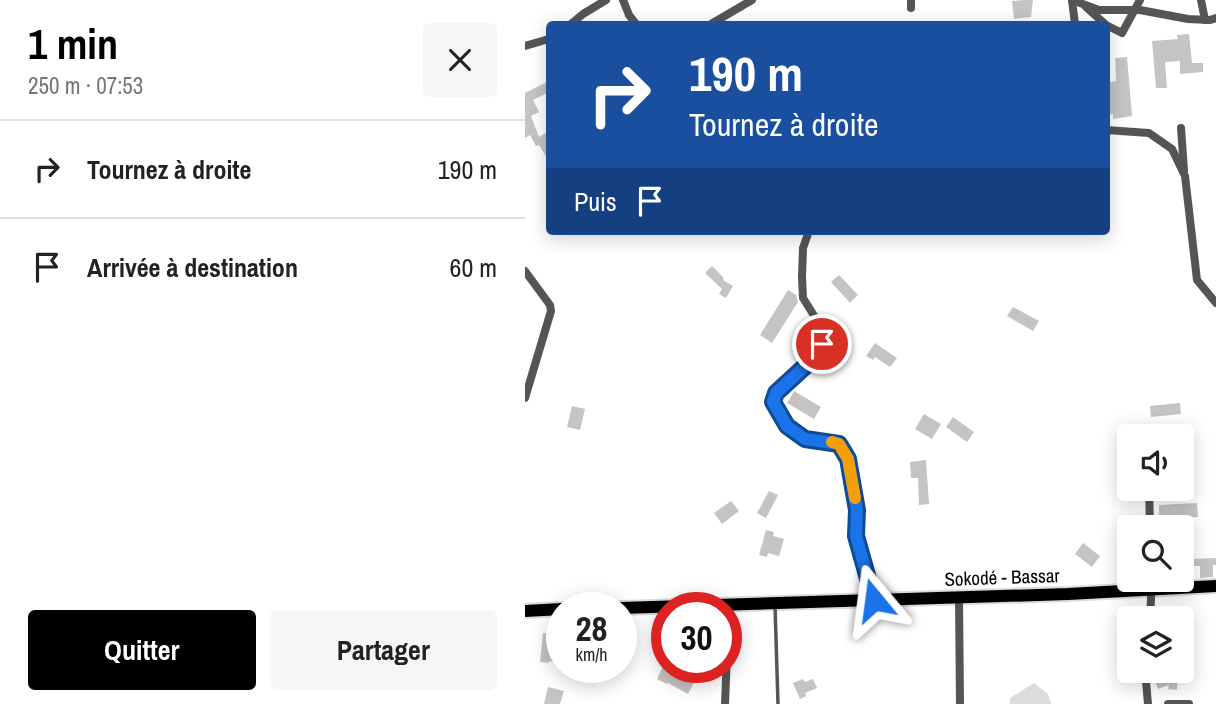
<!DOCTYPE html>
<html lang="fr">
<head>
<meta charset="utf-8">
<style>
	:root { --surface:#fff; --page:#f6f6f6; --text:#222; --muted:#767676; --line:#e0e0e0; --accent:#000 }
	body { margin:0; font-family:"Archivo Narrow",sans-serif; background:var(--page); color:var(--text); height:100vh; display:flex; flex-direction:column; font-size:26px; white-space:nowrap }
	* { box-sizing:border-box; margin:0 }
	p { font-size:23px; color:var(--muted) }
	.icon { flex:none; width:38px; height:38px; fill:none; stroke:currentColor; stroke-width:2; stroke-linecap:round; stroke-linejoin:round }
	.map { position:relative; flex:1; overflow:hidden }
	.drawer { display:flex; flex-direction:column; background:var(--surface); width:525px }
	.drawer>* { flex:none }
	.top-card { position:absolute; left:21px; top:21px; width:564px; height:214px; border-radius:7px; box-shadow:0 4px 18px #0003; background:#1a4fa0; color:#fff; overflow:hidden }
	.fabs { position:absolute; left:592px; top:424px; display:grid; gap:14px }
	.fabs a { display:grid; place-items:center; width:77px; height:77px; border-radius:7px; background:var(--surface); box-shadow:0 4px 18px #0003; font-size:35px }
	.speed { position:absolute; left:21px; top:592px; display:flex; gap:14px; font-size:35px; font-weight:700; text-align:center }
	.speed>* { display:grid; place-content:center; width:91px; height:91px; border-radius:50%; background:var(--surface); box-shadow:0 4px 18px #0003; line-height:1 }
	.speed small { font-size:18px; font-weight:400 }
	.speed .limit { border:10px solid #d22; background:#fff; color:#111 }
	.pin { position:absolute; display:grid; place-items:center; width:60px; height:60px; color:#fff; margin:-30px; border:4px solid #fff; border-radius:50%; box-shadow:0 2px 7px #0007 }
	.me { position:absolute; width:77px; margin:-38px; rotate:344deg; stroke-linejoin:round; filter:drop-shadow(0 0 5px #0008) }
	.turn { display:flex; align-items:center; gap:24px; height:147px; padding:0 28px; font-size:32px }
	.turn .icon { width:91px; height:91px; stroke-width:2.5 }
	.turn b { display:block; font-size:49px; line-height:60px }
	.then { display:flex; align-items:center; height:66px; padding:0 28px; background:#0003; gap:14px; font-size:26px }
	.round { display:grid; place-items:center; flex:none; width:74px; height:74px; border-radius:7px; background:var(--page) }
	.overview { display:flex; align-items:center; justify-content:space-between; height:119px; padding:0 28px }
	h1 { font-size:42px; font-weight:800; line-height:52px; color:var(--accent) }
	.button { display:flex; gap:14px; margin-top:auto; padding:14px 28px }
	.button a { flex:1; height:80px; border-radius:7px; background:var(--accent); color:#fff; font-size:28px; font-weight:800; line-height:80px; text-align:center }
	.button a+a { background:var(--page); color:var(--text) }
	ul { padding:0; list-style:none }
	li { display:flex; align-items:center; gap:21px; height:98px; padding:0 28px; border-top:2px solid var(--line) }
	li div { flex:1 }
	li b { display:block; font-size:26px }
	li em { font-style:normal }
	main { display:flex; flex:1; min-height:0 }
	.map>svg:first-child { display:block }
	.green { fill:#dcdcdc }
	.building { fill:#c4c4c4 }
	.lines { fill:none; stroke-linecap:round; stroke-linejoin:round }
	.primary-casing { stroke:#dbdbdb; stroke-width:16 }
	.lane { stroke:#555; stroke-width:3.5 }
	.street { stroke:#555; stroke-width:8 }
	.primary { stroke:#000; stroke-width:12 }
	.route-casing { stroke:#114b97; stroke-width:18 }
	.route { stroke:#1a73e8; stroke-width:12 }
	.slow { stroke:#f59e0b; stroke-width:12 }
	.labels { text-anchor:middle; stroke-width:5; stroke-linejoin:round; paint-order:stroke }
	.street-label { font-size:19px; fill:#000; stroke:#fff }
</style>
</head>
<body>
<main>
<section class="drawer">
<div class="overview"><div><h1>1 min</h1><p>250 m · 07:53</p></div><a class="round"><svg class="icon" aria-label="close" viewBox="0 0 24 24"><path d="M6 6l12 12M18 6L6 18"/></svg></a></div>
<ul>
<li><svg class="icon" aria-label="right" viewBox="0 0 24 24"><path d="M7 20v-9h11M14 6l5 5-5 5"/></svg><div><b>Tournez à droite</b></div><em>190 m</em></li>
<li><svg class="icon" aria-label="arrive" viewBox="0 0 24 24"><path d="M6 21V4h12l-3 4 3 4H6"/></svg><div><b>Arrivée à destination</b></div><em>60 m</em></li>
</ul>
<div class="button"><a>Quitter</a><a>Partager</a></div>
</section>
<div class="map">
<svg width="691" height="704" viewBox="0 0 691 704">
	<rect width="100%" height="100%" fill="#fff"/>
	<path class="green" d="M509,683L523,694L526,704H485V698Z"/>
	<g class="building">
		<path d="M499,0H508L506,17L489,19L487,1Z"/>
		<path d="M664,34L667,63H678V72L655,74V61L640,62L642,88H631L627,41L653,39L652,35Z"/>
		<path d="M602,57L607,116L588,119V114L581,115V83L591,81L590,58Z"/>
		<path d="M24,81V92L8,100L14,112L6,116L14,137L24,131V161L14,145L11,146L5,135L0,138V93Z"/>
		<path d="M187,266L199,278L198,280L208,286L201,298L194,294L197,289L180,273Z"/>
		<path d="M314,275L333,295L325,303L306,282Z"/>
		<path d="M263,290L271,295L273,302L247,343L235,335Z"/>
		<path d="M488,307L514,321L508,331L482,316Z"/>
		<path d="M350,343L372,358L365,367L350,357L348,360L341,356Z"/>
		<path d="M269,391L296,407L289,419L262,403Z"/>
		<path d="M655,403L656,414L626,417L625,406Z"/>
		<path d="M47,406L60,409L55,430L42,427Z"/>
		<path d="M399,414L416,424L407,439L390,429Z"/>
		<path d="M428,417L449,432L442,442L421,427Z"/>
		<path d="M401,460L404,504L394,505L393,478H386L385,462Z"/>
		<path d="M244,491L253,495L241,518L232,513Z"/>
		<path d="M206,501L214,511L197,524L189,513Z"/>
		<path d="M672,503L673,517L634,519V505Z"/>
		<path d="M241,530L249,532L248,536L259,539L254,556L243,553L242,557L234,555Z"/>
		<path d="M558,543L575,556L567,567L550,554Z"/>
		<path d="M667,554V559L691,558V565H688V577L675,578V566H664V562L656,564V557Z"/>
		<path d="M18,633L37,635V663L24,661V663L15,662Z"/>
		<path d="M138,666L170,681L163,694L143,683L142,684L132,679Z"/>
		<path d="M633,670H653L652,690L643,689L644,685L633,689L627,673Z"/>
		<path d="M278,679L280,682L288,679L292,688L280,693L281,696L275,699L268,683Z"/>
		<path d="M23,687L39,691L35,704H19Z"/>
	</g>
	<g class="lines">
		<defs>
			<g id="primary">
				<path d="M96,608L543,594L691,586"/>
				<path d="M0,611L37,609"/>
			</g>
		</defs>
		<use href="#primary" class="primary-casing"/>
		<path class="lane" d="M250,605L253,704"/>
		<g class="street">
			<path d="M98,0L104,15L111,24"/>
			<path d="M386,0V8"/>
			<path d="M547,0L574,10H615L663,19L685,20L691,18"/>
			<path d="M547,0L550,24"/>
			<path d="M676,0L680,20"/>
			<path d="M561,7L580,24"/>
			<path d="M46,24L58,14L81,0"/>
			<path d="M186,24L227,0"/>
			<path d="M581,25L597,33L615,0"/>
			<path d="M0,46L24,39"/>
			<path d="M656,128L659,170"/>
			<path d="M581,130L624,133L647,149L660,176L672,280L691,303"/>
			<path d="M284,231L278,248L277,277L278,298L293,322L297,344L288,359L251,393L248,403L262,427L280,439L314,444L323,459L332,510L331,536L349,600"/>
			<path d="M0,271L25,305L26,311L0,398"/>
			<path d="M624,488L625,527"/>
			<path d="M434,597L435,704"/>
			<path d="M625,618L627,579"/>
			<path d="M620,670L623,704"/>
			<path d="M200,704L204,604"/>
			<path d="M643,704H664"/>
		</g>
		<use href="#primary" class="primary"/>
	</g>
	<g class="lines">
		<defs>
			<path id="route" d="M297,344L288,359L251,393L248,402L262,426L280,439L314,444L323,459L332,510L331,536L349,600"/>
		</defs>
		<use href="#route" class="route-casing"/>
		<use href="#route" class="route"/>
		<path class="slow" d="M307,442L314,444L323,459L330,498"/>
	</g>
	<g class="labels">
		<g class="street-label">
			<text transform="translate(477 577) rotate(-2)" y="7">Sokodé - Bassar</text>
		</g>
	</g>
</svg>
<div class="fabs">
<a><svg class="icon" aria-label="sound" viewBox="0 0 24 24"><path d="M4 9h4l5-4v14l-5-4H4zM17 9q2 3 0 6"/></svg></a>
<a><svg class="icon" aria-label="search" viewBox="0 0 24 24"><circle cx="10" cy="10" r="6"/><path d="M15 15l6 6"/></svg></a>
<a><svg class="icon" aria-label="layers" viewBox="0 0 24 24"><path d="M12 4l9 5-9 5-9-5zM3 14l9 5 9-5"/></svg></a>
</div>
<div class="speed"><div>28<small>km/h</small></div><div class="limit">30</div></div>
<div class="pin" style="left:297px;top:344px;background:#d93025"><svg class="icon" aria-label="arrive" viewBox="0 0 24 24"><path d="M6 21V4h12l-3 4 3 4H6"/></svg></div>
<svg class="me" style="left:349px;top:600px" viewBox="-20 -20 40 40"><path d="M0-17L14 15 0 8-14 15z" fill="#1a73e8" stroke="#fff" stroke-width="4"/></svg>
<div class="top-card">
<div class="turn"><svg class="icon" aria-label="right" viewBox="0 0 24 24"><path d="M7 20v-9h11M14 6l5 5-5 5"/></svg><div><b>190 m</b>Tournez à droite</div></div>
<div class="then">Puis<svg class="icon" aria-label="arrive" viewBox="0 0 24 24"><path d="M6 21V4h12l-3 4 3 4H6"/></svg></div>
</div>
</div>
</main>
</body>
</html>
